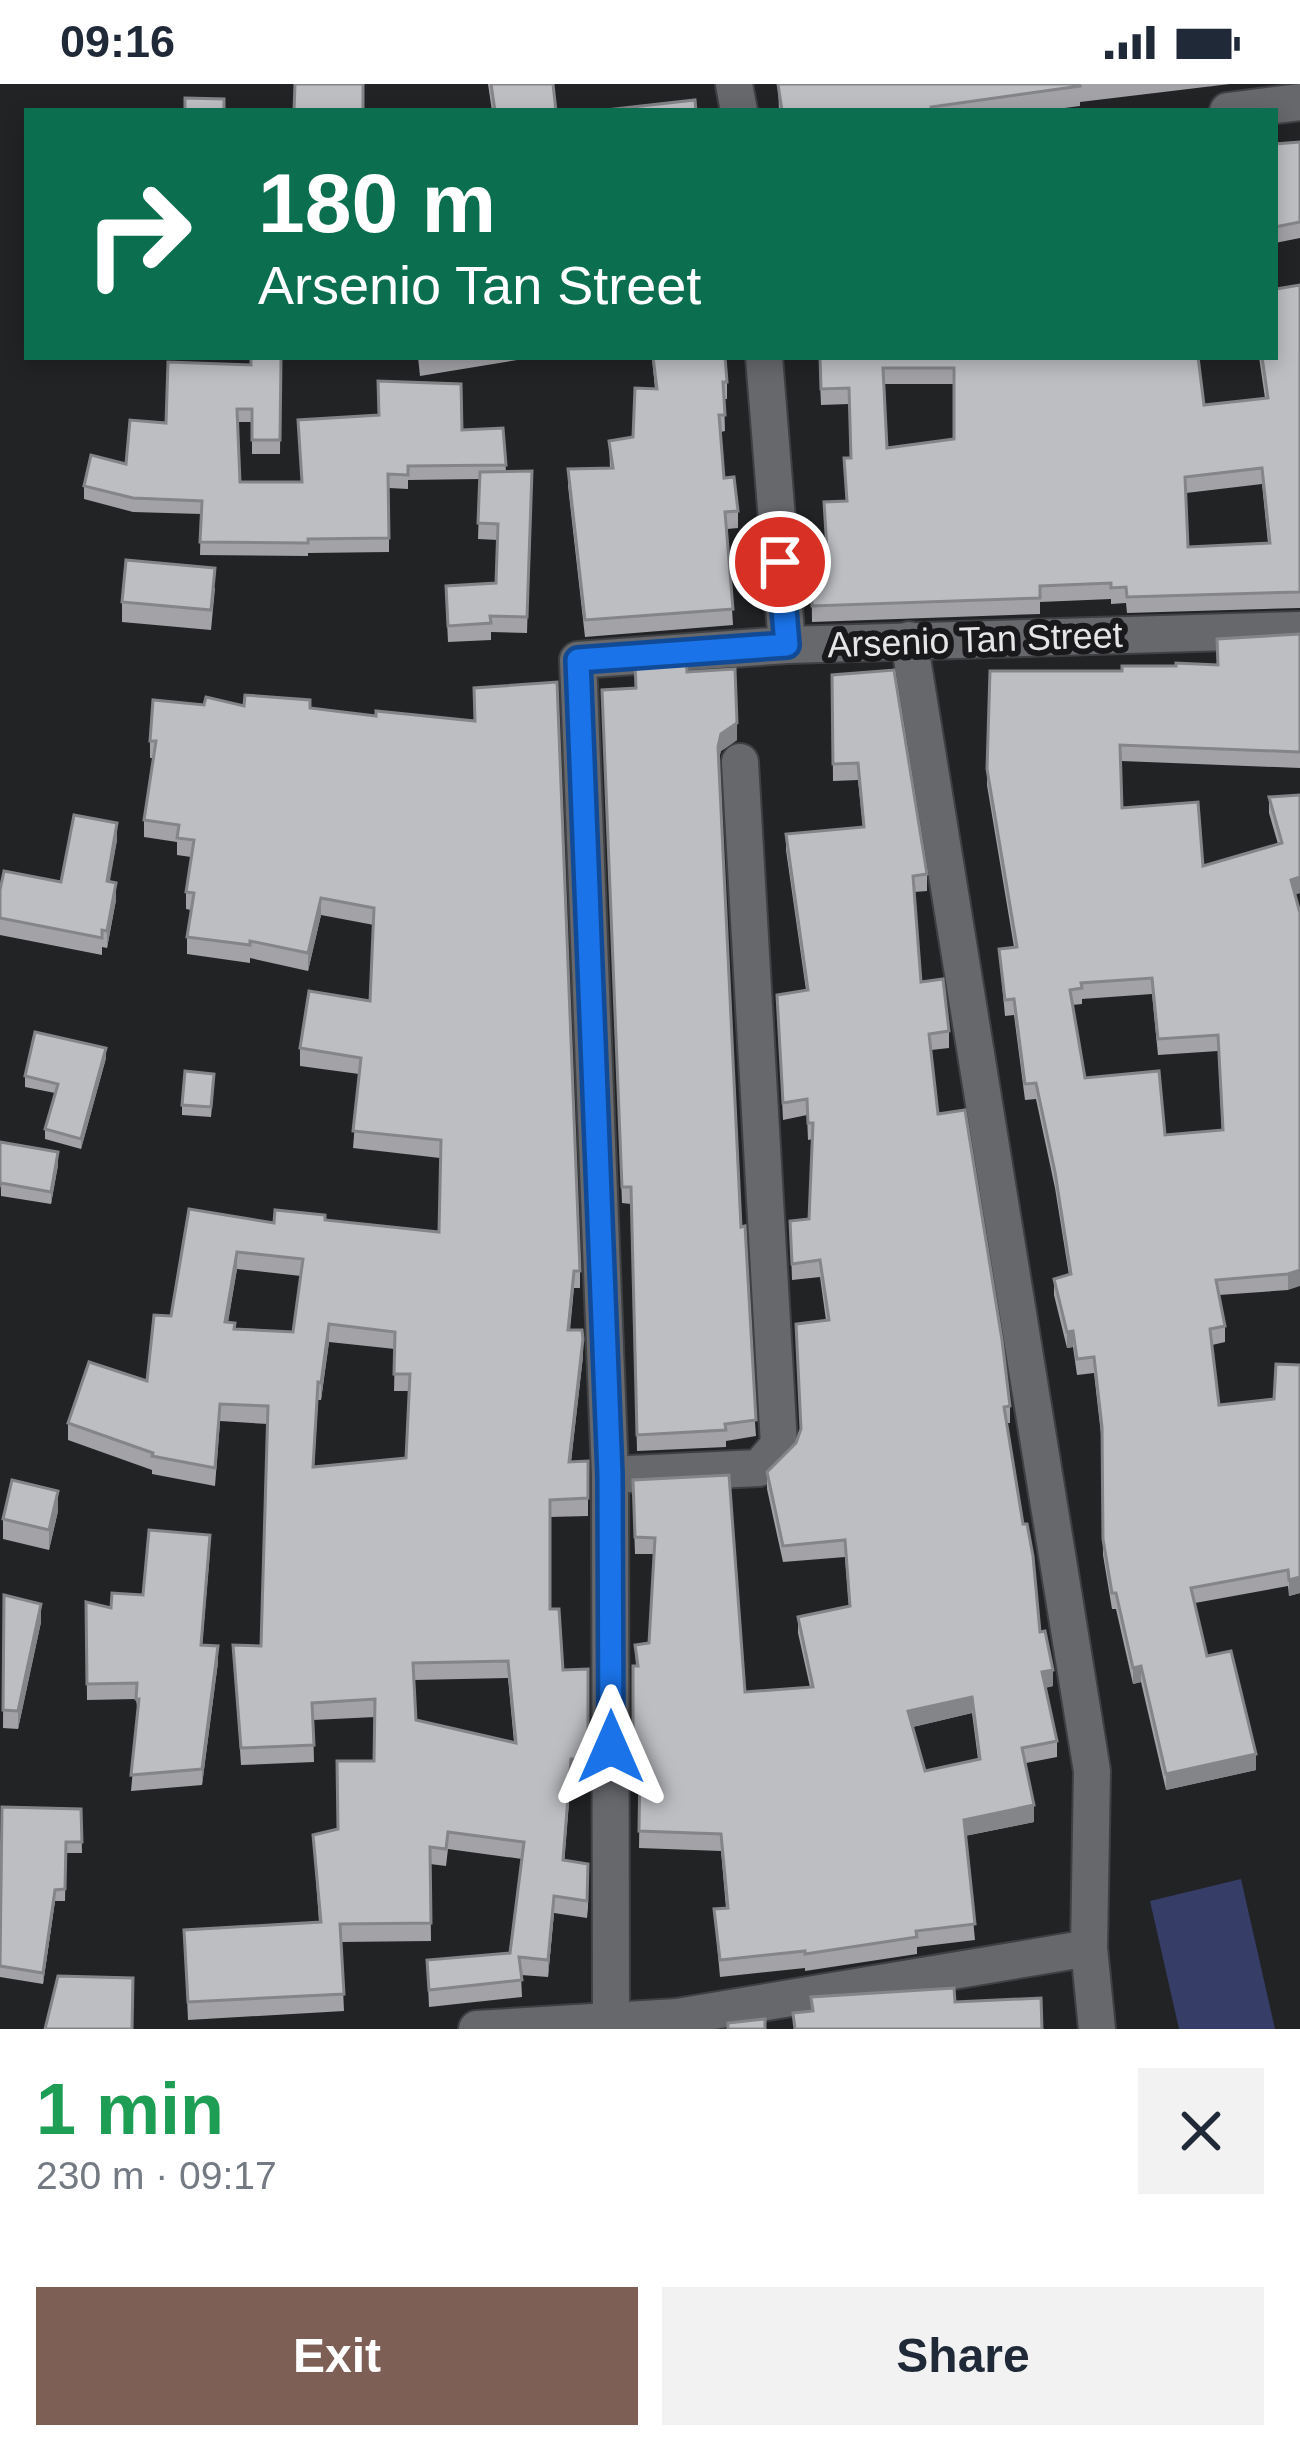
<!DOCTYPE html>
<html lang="en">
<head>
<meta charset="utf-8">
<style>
	:root { --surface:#fff; --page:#f2f2f3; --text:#1f2937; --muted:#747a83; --accent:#7d5f55 }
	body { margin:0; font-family:Helvetica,sans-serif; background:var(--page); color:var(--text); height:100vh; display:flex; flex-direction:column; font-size:45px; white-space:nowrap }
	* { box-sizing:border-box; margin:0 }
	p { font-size:39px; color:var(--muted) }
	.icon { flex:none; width:66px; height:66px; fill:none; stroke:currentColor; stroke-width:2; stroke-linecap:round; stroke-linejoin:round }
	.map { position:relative; height:1945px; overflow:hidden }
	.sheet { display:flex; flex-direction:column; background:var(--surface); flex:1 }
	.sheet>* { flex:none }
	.banner { position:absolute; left:24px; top:24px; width:1254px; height:252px; border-radius:0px; box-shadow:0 6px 18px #0003; background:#0b6e4f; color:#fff; overflow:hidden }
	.pin { position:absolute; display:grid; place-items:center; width:102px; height:102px; color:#fff; margin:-51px; border:6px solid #fff; border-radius:50%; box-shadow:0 3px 12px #0007 }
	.me { position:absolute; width:132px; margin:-66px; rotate:0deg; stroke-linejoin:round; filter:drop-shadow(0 0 9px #0008) }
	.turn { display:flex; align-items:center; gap:42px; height:252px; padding:0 36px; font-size:54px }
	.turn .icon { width:156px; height:156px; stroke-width:2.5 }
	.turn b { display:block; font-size:84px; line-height:102px }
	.round { display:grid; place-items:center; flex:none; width:126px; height:126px; border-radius:0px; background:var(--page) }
	.overview { display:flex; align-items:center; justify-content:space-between; height:204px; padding:0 36px }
	h1 { font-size:72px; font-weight:700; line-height:90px; color:#1e9e55 }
	.cta { display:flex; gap:24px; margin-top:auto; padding:24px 36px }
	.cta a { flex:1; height:138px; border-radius:0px; background:var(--accent); color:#fff; font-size:48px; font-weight:700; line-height:138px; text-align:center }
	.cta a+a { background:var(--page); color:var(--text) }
	.status { display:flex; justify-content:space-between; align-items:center; height:84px; padding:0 60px; background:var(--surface); direction:ltr }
	.status svg { height:33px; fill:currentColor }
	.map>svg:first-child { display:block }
	.green { fill:#363d67 }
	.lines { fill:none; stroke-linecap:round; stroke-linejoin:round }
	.minor-casing { stroke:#3f4043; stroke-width:40 }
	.minor { stroke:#67686c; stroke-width:36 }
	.wall { fill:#a3a3a7; fill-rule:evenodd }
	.shaded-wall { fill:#848588 }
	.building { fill:#bdbec2; stroke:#848588; stroke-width:3; fill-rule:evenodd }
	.route-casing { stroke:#114b97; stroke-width:30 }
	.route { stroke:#1a73e8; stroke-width:21 }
	.labels { text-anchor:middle; stroke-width:12; stroke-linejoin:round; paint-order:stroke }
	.street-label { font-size:36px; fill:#e5e5e7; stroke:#19191c }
</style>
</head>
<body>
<div class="status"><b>09:16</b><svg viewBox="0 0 49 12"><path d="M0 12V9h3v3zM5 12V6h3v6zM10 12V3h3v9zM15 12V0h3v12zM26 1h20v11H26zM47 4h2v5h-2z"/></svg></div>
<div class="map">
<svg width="1300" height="1945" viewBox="0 0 1300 1945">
	<rect width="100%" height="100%" fill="#222325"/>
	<path class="green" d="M1241,1795L1275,1945H1179L1150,1817Z"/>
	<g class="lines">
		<defs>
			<g id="minor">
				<path d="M734,0L739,27"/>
				<path d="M1228,27L1300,18"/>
				<path d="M764,273L787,561"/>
				<path d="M909,556L1092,1687L1089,1864L1097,1945"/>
				<path d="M610,1391L759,1384L779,1361L740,678"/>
				<path d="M677,1933L1089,1864"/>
				<path d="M611,1935L610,1391L578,576L787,561L1300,546"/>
				<path d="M477,1945L677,1933L679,1945"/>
			</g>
		</defs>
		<use href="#minor" class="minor-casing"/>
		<use href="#minor" class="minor"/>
	</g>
	<g class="wall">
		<path d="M488,0H553L556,27H492Z"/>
		<path d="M778,0H1230L1080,18V22L1041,27H779Z"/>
		<path d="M1300,58V154L1275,159V60Z"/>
		<path d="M1300,201V524L1127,529L1126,519L1111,520V515L1040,518V530L812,538L811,466H826L846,417L844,374H851L849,320L821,321L819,273H1198L1204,321L1265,314L1259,273H1275L1276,205ZM884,300H954V355L887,364ZM1262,400L1268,459L1188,463L1186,409Z"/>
		<path d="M281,273L280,370H252V338H238L240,398H301L462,346L503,344L506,388L532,387L527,549L491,548V556L448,558L446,518L496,499L498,456L478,455L480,395L408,396V405L389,404V468L308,469V472L200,471L201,430L133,428L84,415V402L126,380L166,339L251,281Z"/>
		<path d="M418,273H535L420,292Z"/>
		<path d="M652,273H725L727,298V315H724L725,347L721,348L724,394L738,427V444L727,445L733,541L585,553L568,402V385L610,384L609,357L633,353L655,305Z"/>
		<path d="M215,504L211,546L122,538V518Z"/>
		<path d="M1300,550V684L1121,677L1122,724L1203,782L1278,760L1269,729V713L1300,711V809L1295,810L1288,1206L1219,1211L1225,1242V1258L1212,1261L1219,1321L1274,1315L1300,1281V1509L1289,1512L1288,1502L1195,1519L1207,1572L1256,1686L1166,1706L1141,1598L1133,1600L1116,1525H1112L1103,1471L1102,1359L1094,1289L1077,1291L1073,1263L1067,1264L1054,1211V1195L1069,1191L1055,1104L1036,1015L1025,1016L1014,931L1005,932L999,865L1014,863L987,701L990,587H1122L1217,581ZM1152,910L1158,971L1218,967L1222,1047L1165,1051L1085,994L1072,921L1082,920V915Z"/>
		<path d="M687,588L737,656L721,667L718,676L741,1143L756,1352L726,1357V1363L637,1367L631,1120L622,1119L602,623L636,604Z"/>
		<path d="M832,591L927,790V807L914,808L921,898L949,947V964L931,966L938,1030L1010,1322V1339H1006L1040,1548L1053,1602L1045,1604L1057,1657V1673L1026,1679L1034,1738L965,1752L975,1856L917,1863V1870L805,1887V1884L720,1893L714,1825L726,1824L721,1767L639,1764L640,1699L633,1698V1582H636L635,1561L649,1559L654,1470H635L633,1412L745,1608L810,1603L798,1549V1533L849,1522L845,1473L783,1478L767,1405V1388L796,1359L800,1347L826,1236L820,1193L792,1196L790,1137L809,1135L813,1055L808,1056L807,1031L783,1036L777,911L806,906L786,766V750L863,743L858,696L833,697ZM972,1629L978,1675L925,1687L913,1643Z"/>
		<path d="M204,621L310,624L580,1187V1204H574L570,1246L583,1272L571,1378L588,1377V1432L550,1433V1525L563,1586L588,1585V1694L571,1692L564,1776L588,1780V1824L587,1834L554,1829L548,1893L521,1891L522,1913L429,1923L427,1876L510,1869L522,1775L448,1765L446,1782L430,1780L431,1857L341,1858L344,1927L188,1936L184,1846L319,1838L313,1751L338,1745L374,1677L375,1633L313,1636L314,1678L241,1681L233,1561L261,1562L268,1340L220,1337L215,1402L152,1390V1386L68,1356V1339L147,1297L171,1232L189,1125L274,1139L325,1136L439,1148L440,1074L353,1064L359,990L300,982V964L370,917L374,841L321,831L308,887L250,874V879L187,870V853L191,826L186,825V808L191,773L177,771V758L144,753V736L153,674H150V657ZM237,1185L301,1192L293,1248L235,1245L228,1238ZM329,1258L395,1265L394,1307H410L406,1374L314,1383L318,1316H321ZM508,1594L514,1658L416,1636L414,1596Z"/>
		<path d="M117,756L109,797L116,816L107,864L102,863V871L0,851V806L61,798Z"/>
		<path d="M106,974L81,1065L45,1055V1045L55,1009L25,1003V992Z"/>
		<path d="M214,1000L211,1033L182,1031V1021Z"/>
		<path d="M0,1058L58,1081L51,1120L1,1112Z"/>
		<path d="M58,1427L49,1466L3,1455V1435Z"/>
		<path d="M210,1467L202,1561L218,1578L202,1701L131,1707L138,1631L136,1615L87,1616L86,1518L111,1524L143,1511Z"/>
		<path d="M4,1511L41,1538L18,1645L3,1644Z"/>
		<path d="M81,1725L82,1769H66L65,1817H55L43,1900L0,1893V1785Z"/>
	</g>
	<g class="shaded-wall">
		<path d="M737,639V656L721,667L718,679V663L721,650Z"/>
		<path d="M117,739V756L107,814V797Z"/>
		<path d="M1300,793V809L1291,812V796Z"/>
		<path d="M116,799V816L107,864V847Z"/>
		<path d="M321,814V831L308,887V869Z"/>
		<path d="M106,964V974L81,1065V1055Z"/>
		<path d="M58,1068V1081L51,1120V1108Z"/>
		<path d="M237,1168V1185L225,1255V1238Z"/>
		<path d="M1300,1186V1202L1288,1206V1190Z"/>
		<path d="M329,1240V1258L321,1316V1299Z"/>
		<path d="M1073,1247V1263L1067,1264V1248Z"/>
		<path d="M583,1255V1272L569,1395V1378Z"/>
		<path d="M58,1407V1427L49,1466V1446Z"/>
		<path d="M1300,1493V1509L1289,1512V1496Z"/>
		<path d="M41,1520V1538L18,1645V1627Z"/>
		<path d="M218,1562V1578L202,1701V1685Z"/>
		<path d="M1141,1582V1598L1133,1600V1584Z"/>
		<path d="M1053,1586V1602L1042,1604V1588Z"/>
		<path d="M972,1613V1629L908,1644V1627Z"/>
		<path d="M1256,1670V1686L1166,1706V1690Z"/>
		<path d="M571,1675V1692L563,1793V1776Z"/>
		<path d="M1034,1721V1738L964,1752V1736Z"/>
		<path d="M55,1806V1817L43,1900V1889Z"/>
		<path d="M554,1812V1829L548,1893V1876Z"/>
	</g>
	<g class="building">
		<path d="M295,0H363V27H294Z"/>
		<path d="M491,0H553L556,27H495Z"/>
		<path d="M778,0H1079L1080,2L931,23V27H782Z"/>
		<path d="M185,14L224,15V27H185Z"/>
		<path d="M695,16L696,27H597Z"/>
		<path d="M1300,58V138L1275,143V60Z"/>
		<path d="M1275,201L1276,205L1300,201V508L1127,513L1126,503L1111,504V499L1040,502V514L812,522L811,466H827L824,418L847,417L844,374H851L849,304L821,305L820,273H1198L1204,321L1268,314L1262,273H1275ZM883,284H954V355L887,364ZM1262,384L1270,459L1188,463L1185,393Z"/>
		<path d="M251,273H281L280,356H252V325H237L240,398H302L298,336L379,331L378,297L461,300L462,346L503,344L506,381L408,382V391L388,390L389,454L308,455V459L200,458L202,417L133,414L84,402L91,371L126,380L130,336L166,339L168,278L251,281Z"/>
		<path d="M653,273H725L727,298H723L725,331H719L724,394L734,393L738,427L725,428L733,525L585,536L568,385L613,384L609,357L633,353L635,304L657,305Z"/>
		<path d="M532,387L527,533L490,532L491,539L448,542L446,502L496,499L498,440L478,439L480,388Z"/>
		<path d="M126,476L215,484L211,526L122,518Z"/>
		<path d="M1300,550V668L1120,661L1122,724L1198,718L1203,782L1282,759L1269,713L1300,711V793L1291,796L1300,829V1186L1288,1190L1216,1196L1225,1242L1210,1245L1219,1321L1274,1315L1276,1280L1300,1281V1493L1289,1496L1288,1486L1191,1504L1207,1572L1231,1567L1256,1670L1166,1690L1141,1582L1133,1584L1116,1509H1112L1103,1455L1102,1343L1094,1273L1077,1275L1073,1247L1067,1248L1054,1195L1071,1190L1055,1088L1036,999L1025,1000L1014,915L1005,916L999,865L1017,863L987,685L990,587H1122V582H1176V579L1218,581L1217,555ZM1152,894L1158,955L1218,951L1223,1046L1165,1051L1159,987L1085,994L1070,906L1082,904L1081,899Z"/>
		<path d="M686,574L687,588L735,585L737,639L721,650L718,663L741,1143L745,1142L756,1336L725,1340L726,1346L637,1351L631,1103H622L602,606L636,604L635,578Z"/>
		<path d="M894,586L927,790L913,792L921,898L943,895L949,947L929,950L938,1030L965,1026L1002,1256L1010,1322L1004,1323L1023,1440H1027L1033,1472L1040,1548L1045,1547L1053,1586L1042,1588L1057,1657L1022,1664L1034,1721L964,1736L975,1840L916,1847L917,1853L805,1870V1867L720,1876L714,1825L728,1824L721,1750L639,1747L640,1682L633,1681V1582H638L635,1561L649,1559L655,1454L635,1453L633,1396L729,1391L745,1608L813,1603L798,1533L850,1522L845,1456L783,1462L767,1388L796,1359L801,1345L796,1240L829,1236L820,1176L792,1180L790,1137L809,1135L813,1039H808L807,1015L783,1019L777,911L808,906L786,750L864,743L858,679L833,680L832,591ZM972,1613L980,1675L925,1687L908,1627Z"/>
		<path d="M557,598L580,1187H574L568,1246H582L583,1255L569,1378L588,1377V1414L550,1416V1525H559L563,1586L588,1585V1676L571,1675L563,1776L588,1780L587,1817L554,1812L548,1876L519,1873L522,1896L429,1906L427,1876L510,1869L524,1758L448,1748L446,1765L430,1763L431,1839L340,1840L344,1910L188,1918L184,1846L321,1838L313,1751L338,1745L337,1677H374L375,1615L312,1619L314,1661L241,1664L233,1561L261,1562L268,1322L220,1320L215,1384L152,1372L153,1369L68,1339L89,1278L147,1297L154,1231L171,1232L189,1125L274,1139L275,1126L325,1131V1136L439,1148L441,1056L353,1047L361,974L300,964L309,907L370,917L374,824L321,814L308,869L250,857V861L187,853L194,809L186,808L194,756L177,754L179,741L144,736L156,657H150L153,616L204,621L206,613L244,622L245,611L310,616V624L376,632V627L475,637L474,604ZM237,1168L303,1175L293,1248L234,1245L235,1239L225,1238ZM329,1240L395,1248L394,1290H410L406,1374L313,1383L318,1298L321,1299ZM508,1577L516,1659L416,1636L413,1579Z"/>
		<path d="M74,731L117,739L107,797L116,799L107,847L102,846V854L0,834V806L4,787L61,798Z"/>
		<path d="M35,948L106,964L81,1055L45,1045L58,1000L25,992Z"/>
		<path d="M185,987L214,990L211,1023L182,1021Z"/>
		<path d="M0,1058L58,1068L51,1108L1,1099L0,1103Z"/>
		<path d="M12,1396L58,1407L49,1446L3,1435Z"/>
		<path d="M149,1446L210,1451L201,1561L218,1562L202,1685L131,1691L139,1615H136L137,1599L87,1600L86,1518L111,1524L112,1509L143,1511Z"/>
		<path d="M4,1511L41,1520L18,1627L3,1626Z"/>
		<path d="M2,1723L81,1725L82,1758H66L65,1805L55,1806L43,1889L0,1882Z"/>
		<path d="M58,1892L133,1894L132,1945H45Z"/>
		<path d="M954,1904L955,1918L1041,1914L1042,1945H795L793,1929L813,1927L811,1913Z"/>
		<path d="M765,1935V1945H728V1939Z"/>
	</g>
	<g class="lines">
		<defs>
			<path id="route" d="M611,1663L610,1391L578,576L787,561L780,478"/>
		</defs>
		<use href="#route" class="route-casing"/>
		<use href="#route" class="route"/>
	</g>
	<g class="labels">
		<g class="street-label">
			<text transform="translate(975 555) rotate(-2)" y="13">Arsenio Tan Street</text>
		</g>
	</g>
</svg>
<div class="pin" style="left:780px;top:478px;background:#d93025"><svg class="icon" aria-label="arrive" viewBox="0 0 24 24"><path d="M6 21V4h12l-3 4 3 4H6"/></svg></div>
<svg class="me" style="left:611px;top:1663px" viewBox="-20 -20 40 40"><path d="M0-17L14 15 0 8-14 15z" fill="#1a73e8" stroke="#fff" stroke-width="4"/></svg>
<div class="banner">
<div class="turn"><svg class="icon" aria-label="right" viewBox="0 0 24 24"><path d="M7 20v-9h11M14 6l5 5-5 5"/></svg><div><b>180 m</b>Arsenio Tan Street</div></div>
</div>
</div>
<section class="sheet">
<div class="overview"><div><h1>1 min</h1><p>230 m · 09:17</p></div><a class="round"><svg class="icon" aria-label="close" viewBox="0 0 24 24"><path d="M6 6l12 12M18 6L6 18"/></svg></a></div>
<div class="cta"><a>Exit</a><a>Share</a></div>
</section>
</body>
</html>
